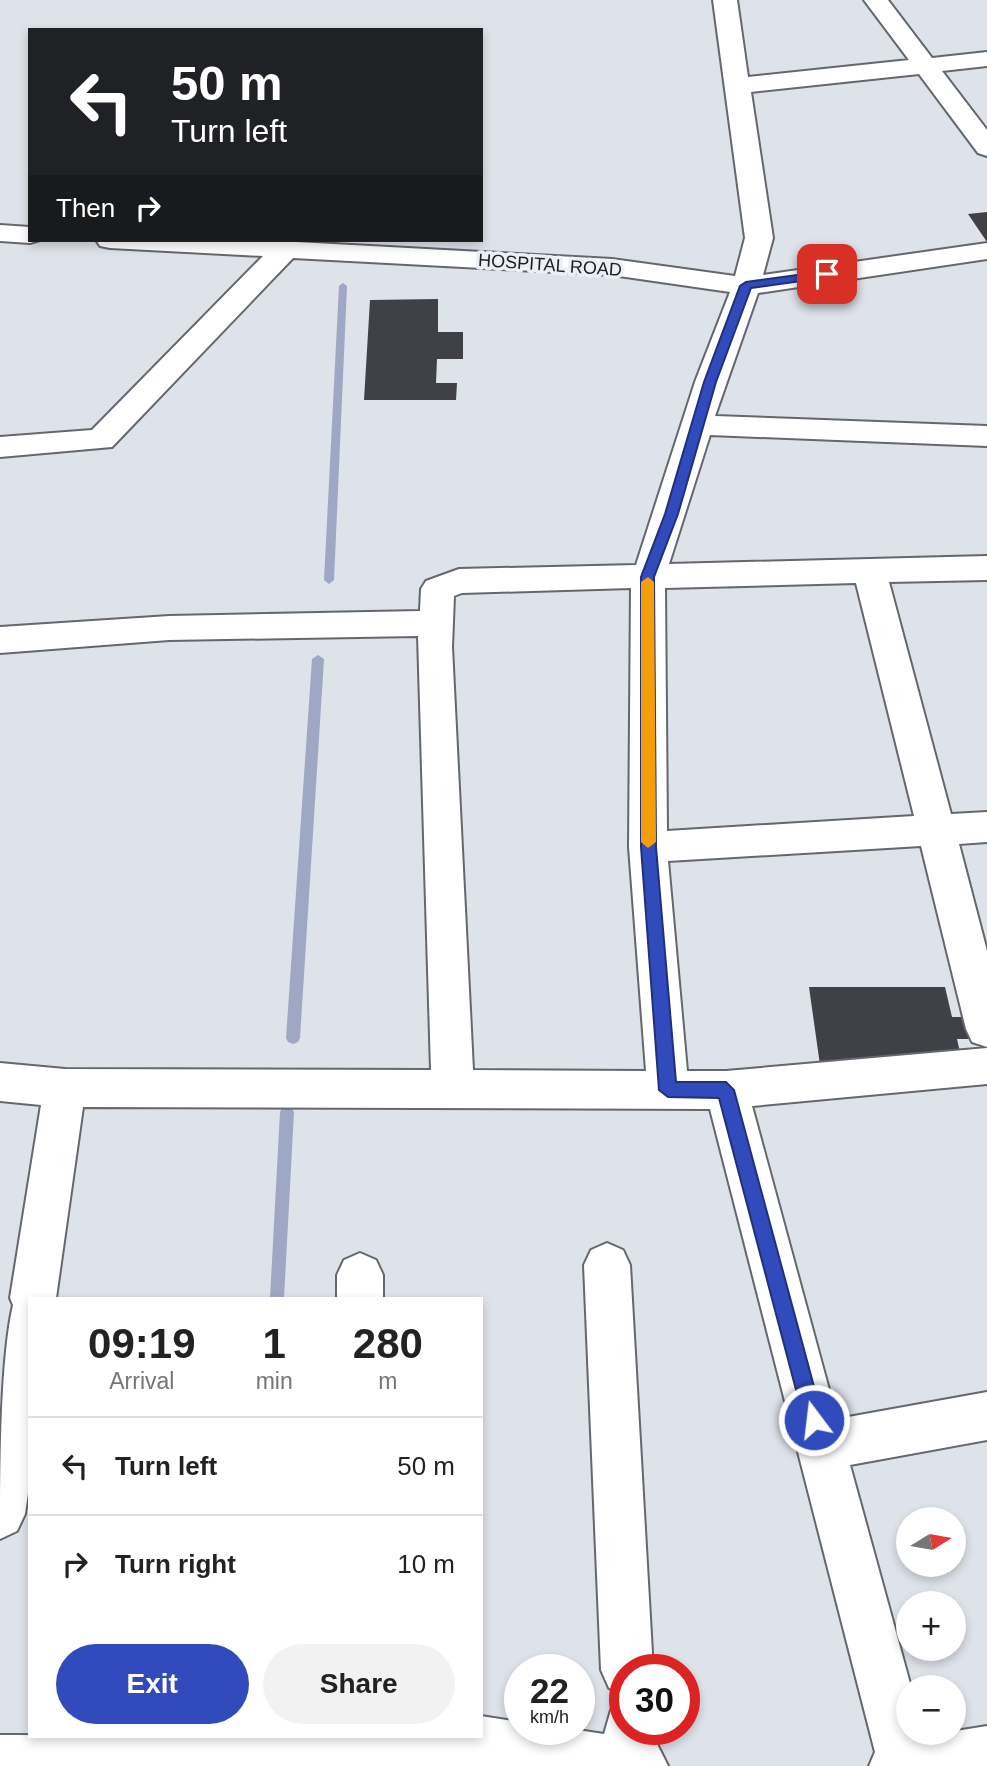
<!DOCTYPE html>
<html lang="en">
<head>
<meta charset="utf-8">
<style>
	:root { --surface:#fff; --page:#f2f2f2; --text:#222; --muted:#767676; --line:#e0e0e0; --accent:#314bbc }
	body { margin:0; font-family:Helvetica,sans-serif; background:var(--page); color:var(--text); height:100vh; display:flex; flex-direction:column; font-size:26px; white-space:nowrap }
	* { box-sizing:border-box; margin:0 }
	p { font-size:23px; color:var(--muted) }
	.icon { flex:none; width:38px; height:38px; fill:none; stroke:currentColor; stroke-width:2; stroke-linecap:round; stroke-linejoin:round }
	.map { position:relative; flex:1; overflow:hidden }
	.side { position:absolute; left:28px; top:1297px; width:455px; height:441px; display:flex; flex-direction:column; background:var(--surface); border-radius:0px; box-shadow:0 4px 10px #0003 }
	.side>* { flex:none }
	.hud { position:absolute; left:28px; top:28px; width:455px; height:214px; border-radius:0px; box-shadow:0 4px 10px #0003; background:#202124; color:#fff; overflow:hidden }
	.needle { width:46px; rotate:79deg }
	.controls { position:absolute; left:896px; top:1507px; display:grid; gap:14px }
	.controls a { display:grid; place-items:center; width:70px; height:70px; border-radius:50%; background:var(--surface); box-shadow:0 4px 10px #0003; font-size:35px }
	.speed { position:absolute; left:504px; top:1654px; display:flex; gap:14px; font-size:35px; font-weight:700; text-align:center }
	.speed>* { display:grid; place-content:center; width:91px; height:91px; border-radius:50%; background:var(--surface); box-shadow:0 4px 10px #0003; line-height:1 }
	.speed small { font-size:18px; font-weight:400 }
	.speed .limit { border:10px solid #d22; background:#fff; color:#111 }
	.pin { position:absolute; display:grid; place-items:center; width:60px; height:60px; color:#fff; margin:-30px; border-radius:14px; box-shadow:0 4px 10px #0006 }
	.me { position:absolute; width:77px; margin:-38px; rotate:345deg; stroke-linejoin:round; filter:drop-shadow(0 0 5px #0008) }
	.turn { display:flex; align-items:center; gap:24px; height:147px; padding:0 28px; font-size:32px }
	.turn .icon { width:91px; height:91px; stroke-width:2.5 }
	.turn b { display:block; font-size:49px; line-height:60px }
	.then { display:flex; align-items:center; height:66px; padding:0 28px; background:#0003; gap:14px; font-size:26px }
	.eta { display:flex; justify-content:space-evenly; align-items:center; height:119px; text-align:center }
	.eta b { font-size:42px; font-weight:700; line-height:49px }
	.action { display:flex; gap:14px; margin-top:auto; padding:14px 28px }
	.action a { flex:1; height:80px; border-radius:42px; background:var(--accent); color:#fff; font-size:28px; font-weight:700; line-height:80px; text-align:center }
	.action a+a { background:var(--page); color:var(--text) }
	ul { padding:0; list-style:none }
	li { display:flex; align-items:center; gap:21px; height:98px; padding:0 28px; border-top:2px solid var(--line) }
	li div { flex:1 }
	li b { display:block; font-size:26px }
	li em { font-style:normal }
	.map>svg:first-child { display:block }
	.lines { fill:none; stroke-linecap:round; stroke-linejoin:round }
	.stream { fill:#9ea8c4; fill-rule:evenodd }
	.building { fill:#3f4147 }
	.street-casing { stroke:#64676d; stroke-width:4 }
	.street { fill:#fff; fill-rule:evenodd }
	.route { fill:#314bbc; stroke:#20317a; stroke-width:2 }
	.slow { fill:#f59e0b }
	.labels { text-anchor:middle; stroke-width:7; stroke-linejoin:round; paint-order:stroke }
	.far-street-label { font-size:18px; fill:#1e1f21; stroke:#eceff6 }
</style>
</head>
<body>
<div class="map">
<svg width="987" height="1766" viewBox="0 0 987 1766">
	<rect width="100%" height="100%" fill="#dee2e9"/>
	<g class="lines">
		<g class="stream">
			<path d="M343,283L347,286L334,580L329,584L324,580L339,286Z"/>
			<path d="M318,655L324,659L300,1038L298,1042L293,1044L288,1042L286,1038L312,659Z"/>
			<path d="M287,1106L292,1108L294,1112L284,1298H270L280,1112L282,1108Z"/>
		</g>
	</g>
	<g class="building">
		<path d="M987,212V242L968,214Z"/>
		<path d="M438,299V332H463V359H437L436,383H457L456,400H364L370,300Z"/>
		<path d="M809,987H945L952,1017H968L972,1039H957L963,1065H820Z"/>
	</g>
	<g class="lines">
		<defs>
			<g id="street">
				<path d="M713,0H737L748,77L909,60L864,0H888L932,58L987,52V66L942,71L987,130V156L978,153L919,74L751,92L773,238L763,275L987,243V259L758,293L715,416L987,426V446L710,435L669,564L987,556V580L889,582L951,814L987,812V842L959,844L987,951V1047L972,1042L966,1029L921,846L668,861L687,1071H726L987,1048V1084L752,1106L837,1419L987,1392V1440L850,1465L911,1687L908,1732H923L924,1736L987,1726V1766H869L875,1752L710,1109L83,1107L56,1298H30V1479L25,1514L17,1531L0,1539C0,1475 0,1361 13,1305L10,1298L41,1105L0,1101V1063L65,1069L431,1070L418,636L169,640L0,653V627L169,616L420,611L421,589L426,581L459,569L636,565L695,382L730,292L612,275L293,258L112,447L0,457V437L92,430L263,256L110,248L100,246L96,240H259L612,259L735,276L745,238ZM856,583L914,816L667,831L665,588ZM631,588L629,847L646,1071L473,1070L452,647L454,596L462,593Z"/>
				<path d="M0,225L30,227V240H40L30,243L0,241Z"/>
				<path d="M607,1243L623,1250L630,1265L653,1670H625V1695L609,1688L601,1670L584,1265L591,1250Z"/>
				<path d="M360,1253L376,1260L383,1275V1298H337V1275L344,1260Z"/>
				<path d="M625,1705V1729H657L658,1746L668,1766H0V1735L481,1736V1716L520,1722V1729H571L604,1734L611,1710Z"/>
			</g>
		</defs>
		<use href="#street" class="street-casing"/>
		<use href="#street" class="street"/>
	</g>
	<path class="route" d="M827,271L831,272V277L751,288L716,382L678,514L654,577L656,847L676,1082H726L734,1090L823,1420L821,1427L814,1430L807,1427L804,1420L719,1098L668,1097L659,1090L641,847V577L665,514L704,382L740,286L746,282Z"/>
	<path class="slow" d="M648,577L654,582L656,842L648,848L641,842V582Z"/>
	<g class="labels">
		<g class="far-street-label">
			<text transform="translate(550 265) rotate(4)" y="6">HOSPITAL ROAD</text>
		</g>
	</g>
</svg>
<div class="controls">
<a><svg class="needle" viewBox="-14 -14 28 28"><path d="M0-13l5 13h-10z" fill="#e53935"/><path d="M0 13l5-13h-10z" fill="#767676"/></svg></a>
<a>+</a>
<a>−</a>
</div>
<div class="speed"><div>22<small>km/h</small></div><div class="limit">30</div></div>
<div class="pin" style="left:827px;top:274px;background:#d93025"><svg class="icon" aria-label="arrive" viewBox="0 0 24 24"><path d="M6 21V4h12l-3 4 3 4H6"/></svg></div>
<svg class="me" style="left:814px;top:1420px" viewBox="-20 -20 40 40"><circle r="17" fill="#314bbc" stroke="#fff" stroke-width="3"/><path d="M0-11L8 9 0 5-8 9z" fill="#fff"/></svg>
<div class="hud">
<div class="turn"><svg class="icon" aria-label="left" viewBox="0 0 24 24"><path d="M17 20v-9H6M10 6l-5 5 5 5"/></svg><div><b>50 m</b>Turn left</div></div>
<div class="then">Then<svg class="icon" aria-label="right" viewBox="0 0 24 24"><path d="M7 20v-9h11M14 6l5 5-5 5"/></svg></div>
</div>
<section class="side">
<div class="eta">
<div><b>09:19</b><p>Arrival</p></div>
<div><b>1</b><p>min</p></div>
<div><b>280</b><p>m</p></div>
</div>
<ul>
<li><svg class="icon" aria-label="left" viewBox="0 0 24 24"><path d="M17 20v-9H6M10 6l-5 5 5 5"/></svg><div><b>Turn left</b></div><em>50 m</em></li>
<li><svg class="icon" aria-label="right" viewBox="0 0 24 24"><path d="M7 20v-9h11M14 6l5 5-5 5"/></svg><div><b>Turn right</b></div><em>10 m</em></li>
</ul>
<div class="action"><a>Exit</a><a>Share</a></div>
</section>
</div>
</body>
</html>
